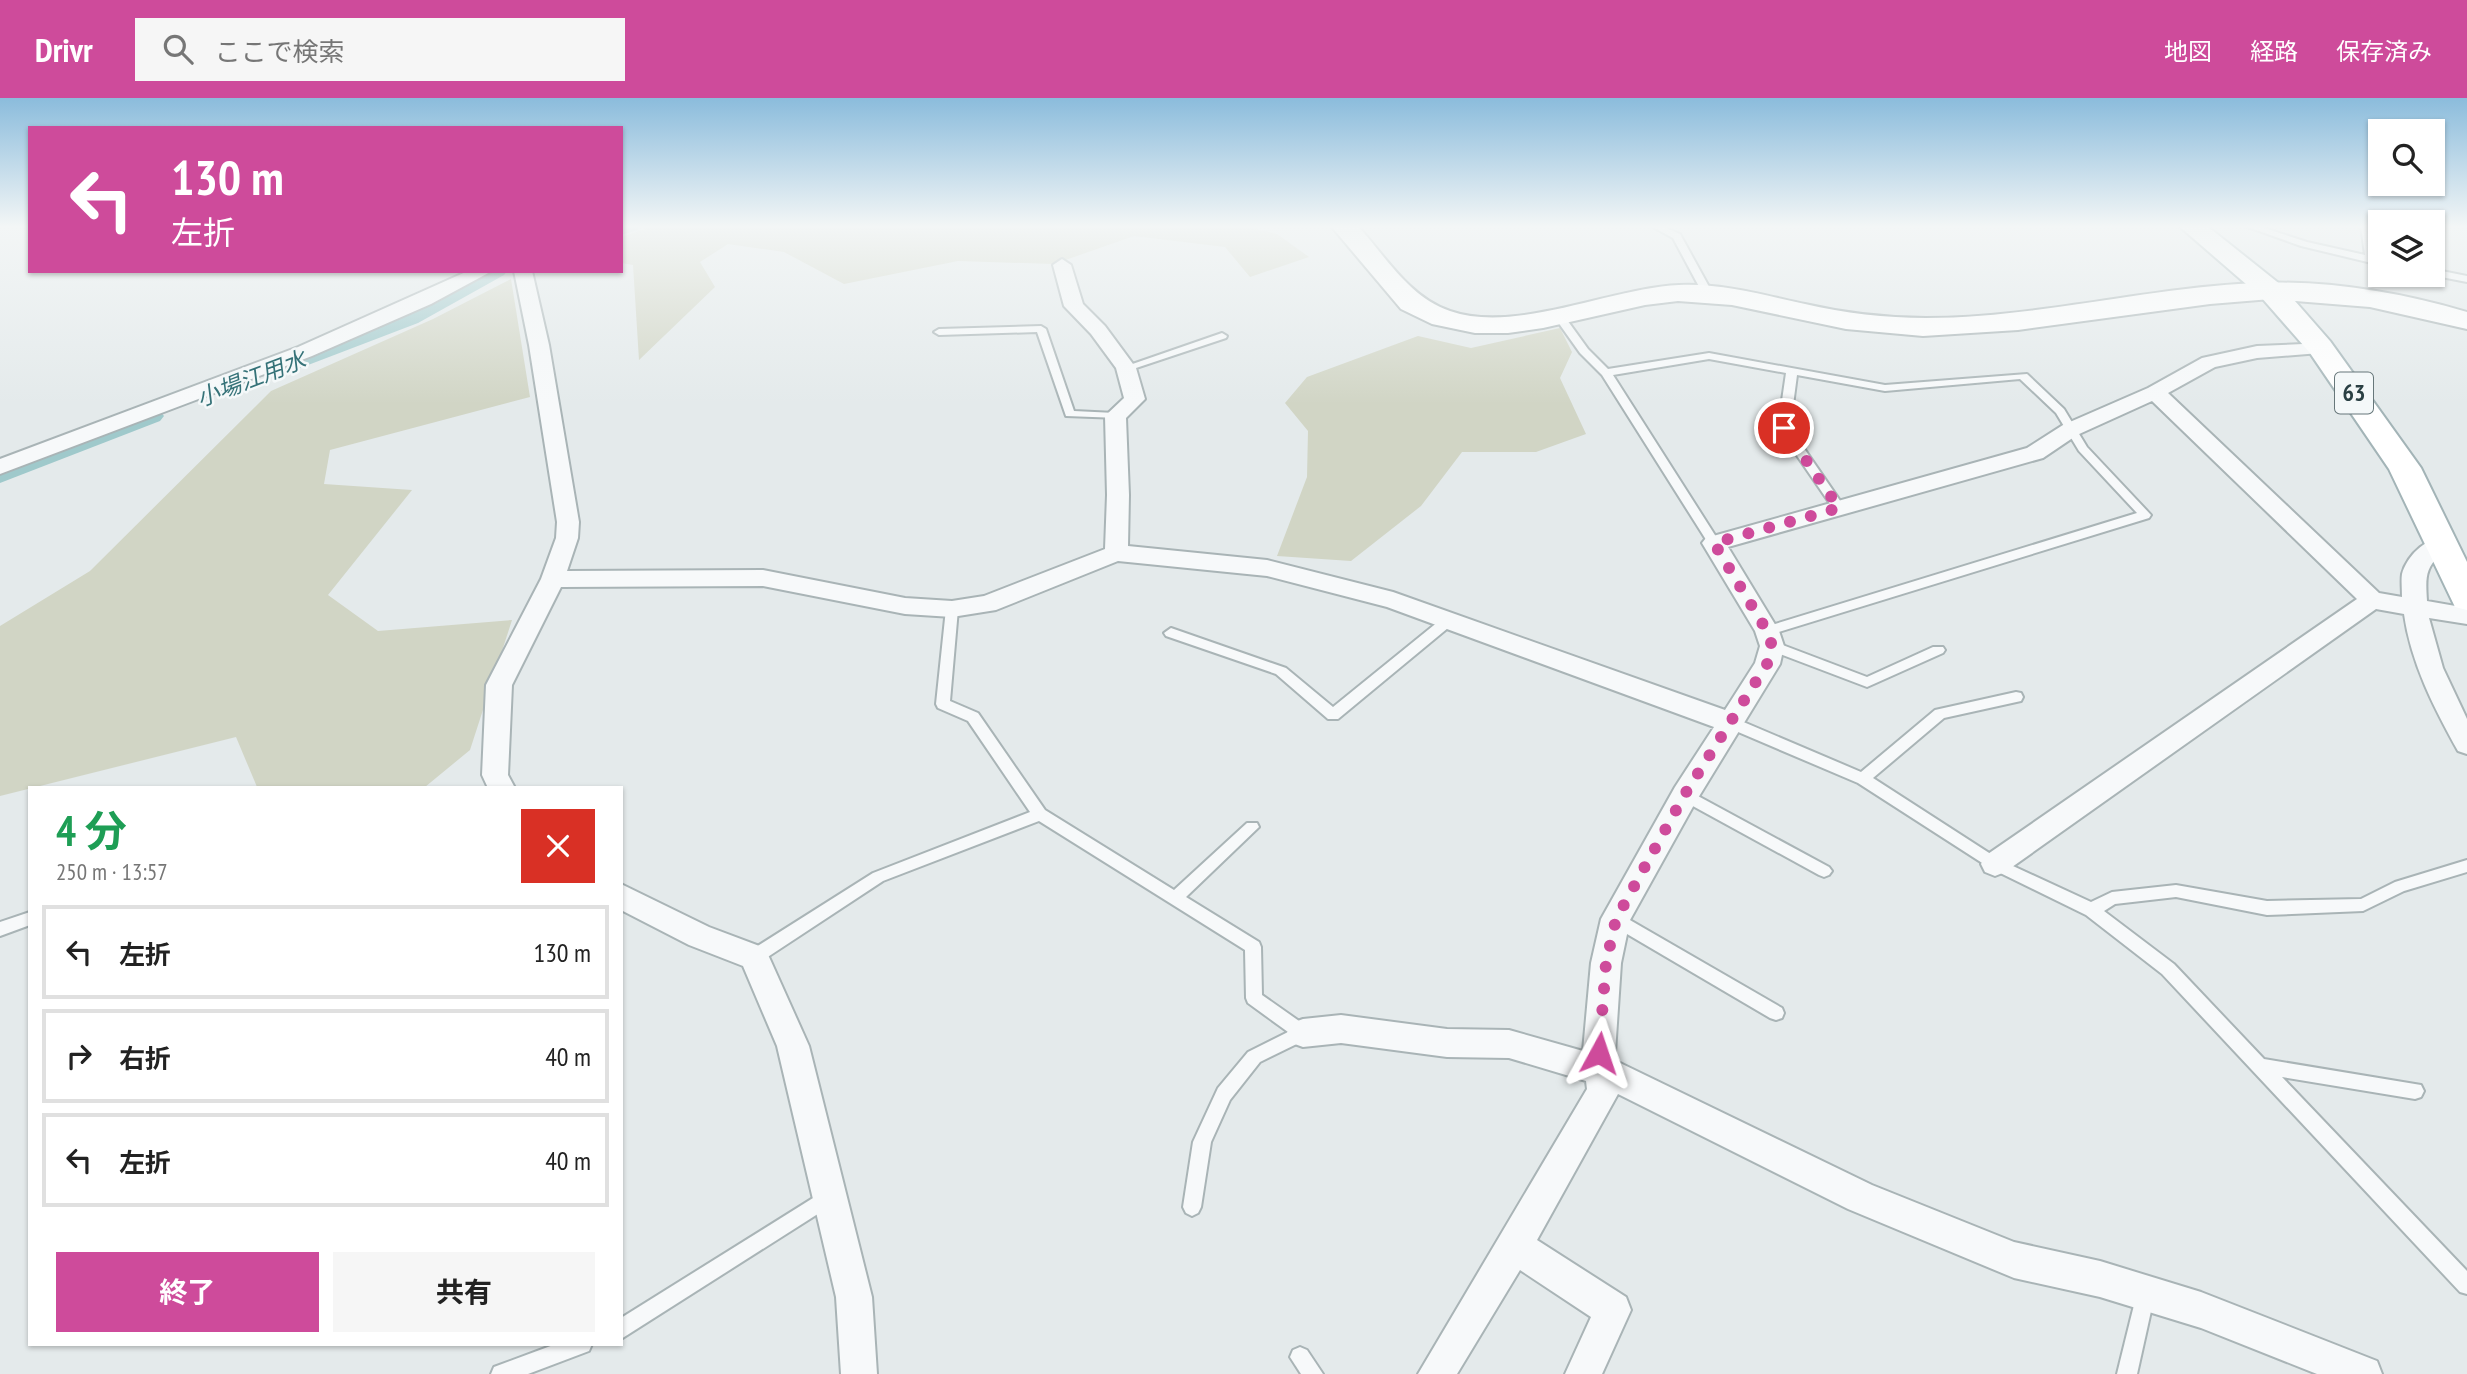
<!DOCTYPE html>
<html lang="ja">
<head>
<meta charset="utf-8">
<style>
	:root { --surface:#fff; --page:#f6f6f6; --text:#222; --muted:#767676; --line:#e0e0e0; --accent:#ce4b9b }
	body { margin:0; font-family:"PT Sans Narrow","Noto Sans JP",sans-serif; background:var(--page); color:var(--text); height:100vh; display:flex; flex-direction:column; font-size:26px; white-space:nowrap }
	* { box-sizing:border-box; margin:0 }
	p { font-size:23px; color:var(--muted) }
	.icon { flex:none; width:38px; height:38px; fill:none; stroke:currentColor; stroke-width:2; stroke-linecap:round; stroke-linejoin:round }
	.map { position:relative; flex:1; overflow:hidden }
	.sheet { position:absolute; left:28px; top:688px; width:595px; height:560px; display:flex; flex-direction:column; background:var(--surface); border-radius:0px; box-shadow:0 2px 5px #0004 }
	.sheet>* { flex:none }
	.banner { position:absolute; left:28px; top:28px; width:595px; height:147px; border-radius:0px; box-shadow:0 2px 5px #0004; background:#ce4b9b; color:#fff; overflow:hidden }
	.controls { position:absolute; left:2368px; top:21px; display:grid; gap:14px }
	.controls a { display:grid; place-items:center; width:77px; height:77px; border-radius:0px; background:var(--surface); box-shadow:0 2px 5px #0004; font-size:35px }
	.pin { position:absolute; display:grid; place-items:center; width:60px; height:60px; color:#fff; margin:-30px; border:4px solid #fff; border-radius:50%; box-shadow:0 2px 7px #0007 }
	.me { position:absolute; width:77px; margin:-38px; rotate:5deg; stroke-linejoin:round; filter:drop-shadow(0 0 5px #0008) }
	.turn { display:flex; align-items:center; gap:24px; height:147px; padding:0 28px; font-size:32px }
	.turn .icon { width:91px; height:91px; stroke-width:2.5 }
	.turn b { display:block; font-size:49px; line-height:60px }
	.round { display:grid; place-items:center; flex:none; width:74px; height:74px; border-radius:0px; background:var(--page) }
	.headline { display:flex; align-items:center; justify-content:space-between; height:119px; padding:0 28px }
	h1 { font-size:42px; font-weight:700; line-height:52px; color:#1e9e55 }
	.cta { display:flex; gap:14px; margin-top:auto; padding:14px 28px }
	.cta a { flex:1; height:80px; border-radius:0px; background:var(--accent); color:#fff; font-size:28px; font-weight:700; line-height:80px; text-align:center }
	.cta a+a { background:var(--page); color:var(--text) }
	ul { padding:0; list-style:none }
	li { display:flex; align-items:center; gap:21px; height:94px; margin:0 14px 10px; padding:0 14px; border:4px solid var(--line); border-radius:0px }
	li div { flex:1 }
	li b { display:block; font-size:26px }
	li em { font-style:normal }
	header { display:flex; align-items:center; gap:42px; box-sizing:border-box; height:98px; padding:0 35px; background:var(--accent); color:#fff }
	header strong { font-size:33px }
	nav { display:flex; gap:38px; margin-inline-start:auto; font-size:24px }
	.search { width:490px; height:63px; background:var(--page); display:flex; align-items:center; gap:18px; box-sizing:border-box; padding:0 24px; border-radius:0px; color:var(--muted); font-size:26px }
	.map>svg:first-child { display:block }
	.green { fill:#d1d5c5 }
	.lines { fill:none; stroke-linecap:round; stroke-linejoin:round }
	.canal { fill:#9fc9cb; fill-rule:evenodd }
	.lane-casing { stroke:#a9b4b6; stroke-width:4 }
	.street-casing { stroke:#a9b4b6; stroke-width:4 }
	.secondary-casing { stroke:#a9b4b6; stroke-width:4 }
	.primary-casing { stroke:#a3b4b7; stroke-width:4 }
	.lane { fill:#f7f9fa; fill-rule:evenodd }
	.street { fill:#f7f9fa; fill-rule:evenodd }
	.secondary { fill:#fff; fill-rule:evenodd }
	.primary { fill:#fff; fill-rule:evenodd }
	.route { stroke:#ce4b9b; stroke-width:12; stroke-dasharray:0 21.6 }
	.labels { text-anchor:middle; stroke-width:5; stroke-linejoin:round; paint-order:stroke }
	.far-water-label { font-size:23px; font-style:italic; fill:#357278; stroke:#f4f8f9 }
	.shield { fill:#f4f8f9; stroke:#67777a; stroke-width:2 }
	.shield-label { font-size:24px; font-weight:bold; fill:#2b4044 }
</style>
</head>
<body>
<header>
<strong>Drivr</strong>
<div class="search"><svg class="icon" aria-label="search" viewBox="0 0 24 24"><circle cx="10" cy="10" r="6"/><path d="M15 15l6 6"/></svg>ここで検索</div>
<nav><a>地図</a><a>経路</a><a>保存済み</a></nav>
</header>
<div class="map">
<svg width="2467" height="1276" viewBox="0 0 2467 1276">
	<rect width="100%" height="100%" fill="#e4eaeb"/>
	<g class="green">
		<path d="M654,128H1243L1277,136L1309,159L1250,179L1225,149L1134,138L1054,166L958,163L844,186L784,154L728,146L700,164L715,189L639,262L633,167L621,165V139Z"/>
		<path d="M511,181L530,299L330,352L324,386L412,392L328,497L378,533L512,522L470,652L425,689H257L236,639L0,698V528L90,473L271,293L433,221Z"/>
		<path d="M1560,230L1572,254L1560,280L1586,336L1536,354H1462L1421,408L1351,463L1277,458L1307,379L1308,333L1285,305L1307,279L1418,238L1471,250Z"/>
	</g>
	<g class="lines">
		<g class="canal">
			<path d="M621,128H640L637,132L621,137Z"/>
			<path d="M481,173H507L504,177L418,225L295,272H279L276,267L279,262L402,215Z"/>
			<path d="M152,311L160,313L164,318L160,323L0,385V368Z"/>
		</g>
		<defs>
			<g id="lane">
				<path d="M1651,128H1662L1680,136L1713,196L1712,198L1703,196L1673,140Z"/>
				<path d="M2245,128H2258L2307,144L2365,157L2361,128H2370L2375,160L2380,161V167L2301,148Z"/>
				<path d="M2432,171L2467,178V184L2431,177Z"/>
				<path d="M1558,214L1562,215L1588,251L1608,271L1709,255L1885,287L2027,276L2064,311L2087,349L2151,417L2149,420L1772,536H1762L1760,533L1762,530L2137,415L2079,353L2056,315L2020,281L1885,293L1797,277L1790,330L1845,410L1839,414L1835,413L1778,330L1786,275L1709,261L1613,277L1720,445L1714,449L1710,448L1602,277L1580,255L1553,217Z"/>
				<path d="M1041,228L1046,231L1074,313L1115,315L1121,318L1119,320L1066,318L1037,234L939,237L934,234L939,231Z"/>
				<path d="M1222,235L1227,238L1226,240L1130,272L1126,273L1121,270Z"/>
				<path d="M952,507L958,511L950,603L978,615L1045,712L1174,792L1247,725H1257L1259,729L1186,799L1259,844L1261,849L1262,897L1309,930L1311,935L1309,940L1260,964L1230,1002L1211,1044L1201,1109L1198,1115L1192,1118L1186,1115L1183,1109L1193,1044L1218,990L1248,954L1288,934L1248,905L1246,900L1245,852L1039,723L883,783L760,864L754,866L748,864L746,859L748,854L873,775L1030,714L968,623L938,610L936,606L946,511Z"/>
				<path d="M1449,517L1454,519L1455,522L1454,525L1338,621H1328L1276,576L1166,538L1164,535L1171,530L1286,570L1333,609L1444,519Z"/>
				<path d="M1772,543L1867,579L1933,549H1943L1945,552L1943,555L1867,589L1767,551L1765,548Z"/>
				<path d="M2016,594L2021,595L2023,599L2021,603L1944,620L1873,680L2000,762L2091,804L2112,794L2176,787L2267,803L2361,801L2395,784L2467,762V774L2404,793L2363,813L2267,817L2176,799L2115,806L2104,813L2174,866L2264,961L2421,987L2424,993L2421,999L2415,1001L2282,979L2467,1173V1196L2460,1194L2162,876L2086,817L1990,770L1858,685L1724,628L1722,624L1729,619L1734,620L1861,674L1935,612Z"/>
				<path d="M1685,691L1829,769L1832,773L1829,777L1824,779L1819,777L1680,701L1678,697L1680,693Z"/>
				<path d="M30,814V827L0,838V824Z"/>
				<path d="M1616,814L1782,910L1784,915L1782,920L1776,922L1770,920L1610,826L1608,821L1610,816Z"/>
				<path d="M829,1090L835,1093L838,1099L835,1105L621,1241V1220Z"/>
				<path d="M2146,1186L2153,1188L2155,1195L2137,1276H2117L2137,1195L2139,1188Z"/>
				<path d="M556,1246H592L589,1253L528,1276H491L494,1269Z"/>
				<path d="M1300,1249L1307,1252L1323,1276H1301L1290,1259L1293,1252Z"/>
			</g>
			<g id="street">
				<path d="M1062,161L1071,167L1083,206L1105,228L1136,270L1145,301L1126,320L1129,397L1128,448L1267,462L1393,494L1725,612L1755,565L1760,548L1755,533L1702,445L1706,440L2027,350L2063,327L2148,290L2202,260L2257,248L2327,245L2330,249L2327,253L2320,255L2257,260L2215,269L2168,295L2379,495L2402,499C2402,491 2401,483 2402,476C2407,457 2430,435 2449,441L2453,446C2449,452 2445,454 2439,458C2424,471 2426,484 2427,503L2467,510V526L2429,520L2443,570L2467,621V656L2458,653C2434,610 2411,565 2404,516L2376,511L2005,774L1995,778L1985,774L1981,766L1985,758L2357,501L2152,303L2077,337L2043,360L1728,449L1779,533L1784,548L1780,566L1695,705L1630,822L1621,865L1615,955L1616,963L1872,1087L2014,1144L2100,1163L2201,1194L2377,1263L2382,1276H2317L2201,1230L2100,1199L2014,1180L1848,1111L1618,996L1537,1142L1626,1199L1631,1212L1602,1276H1565L1591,1219L1520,1172L1457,1276H1418L1587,991L1586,983L1509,960L1447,959L1341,945L1303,949L1292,945L1287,935L1292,925L1303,921L1341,917L1447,931L1509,932L1583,953L1591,865L1601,821L1675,689L1714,629L1387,509L1267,478L1118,463L996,512L952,519L905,516L763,488L561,489L512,587L508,677L515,690H488L482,677L486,587L541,481L556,440L557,424L529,247L514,173H532L549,247L579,424L578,440L567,473L763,472L905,500L952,503L984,498L1105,451L1107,397L1105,318L1124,300L1116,270L1091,236L1064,208L1053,167Z"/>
				<path d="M468,173H492L431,206L312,258L0,376V361L298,249Z"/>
				<path d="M621,786L709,829L765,850L809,948L872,1199L877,1276H841L836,1199L777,948L743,868L689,847L621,812Z"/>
			</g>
			<path id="secondary" d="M1331,128H1358C1385,158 1410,200 1450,213C1516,236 1610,190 1679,187C1722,185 1763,197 1805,206C1844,215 1886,220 1926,220C2037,220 2144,190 2255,185C2326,182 2399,194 2467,214V231L2370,209L2271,201L2210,206L2018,232L1923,238L1846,231L1732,207L1678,203L1645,207L1543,230L1508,235H1475L1432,226L1401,211Z"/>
			<path id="primary" d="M2179,128H2207L2281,187L2330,243L2421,370L2467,464V512L2455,509L2389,371L2310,255L2261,199Z"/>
		</defs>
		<use href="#lane" class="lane-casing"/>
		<use href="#street" class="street-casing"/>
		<use href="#secondary" class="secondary-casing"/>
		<use href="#primary" class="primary-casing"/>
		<use href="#lane" class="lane"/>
		<use href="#street" class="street"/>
		<use href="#secondary" class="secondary"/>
		<use href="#primary" class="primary"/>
	</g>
	<linearGradient id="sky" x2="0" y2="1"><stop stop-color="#8bbcdc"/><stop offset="0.42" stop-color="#f3f6f6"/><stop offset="1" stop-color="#f3f6f6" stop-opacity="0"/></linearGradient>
	<rect width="2467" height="306" fill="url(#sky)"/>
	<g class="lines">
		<path class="route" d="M1599,955L1606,865L1616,821L1685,696L1767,566L1772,548L1767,533L1714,445L1839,410L1784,330"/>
	</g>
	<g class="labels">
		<g class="far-water-label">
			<text transform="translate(251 281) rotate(-21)" y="8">小場江用水</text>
		</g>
		<rect class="shield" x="2335" y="274.5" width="38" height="41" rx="5"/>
		<g class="shield-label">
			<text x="2354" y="303">63</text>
		</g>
	</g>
</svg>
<div class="controls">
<a><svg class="icon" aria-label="search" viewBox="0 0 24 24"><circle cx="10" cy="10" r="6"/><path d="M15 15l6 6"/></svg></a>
<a><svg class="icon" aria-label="layers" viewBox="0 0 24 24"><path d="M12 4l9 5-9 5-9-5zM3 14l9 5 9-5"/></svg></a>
</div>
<div class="pin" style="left:1784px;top:330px;background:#d93025"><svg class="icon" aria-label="arrive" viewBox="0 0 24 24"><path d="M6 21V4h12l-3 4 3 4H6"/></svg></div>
<svg class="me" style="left:1599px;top:955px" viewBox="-20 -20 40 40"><path d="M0-17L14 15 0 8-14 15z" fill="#ce4b9b" stroke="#fff" stroke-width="4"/></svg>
<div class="banner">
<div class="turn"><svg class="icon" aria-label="left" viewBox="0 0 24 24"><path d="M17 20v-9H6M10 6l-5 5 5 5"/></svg><div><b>130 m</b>左折</div></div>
</div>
<section class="sheet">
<div class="headline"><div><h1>4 分</h1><p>250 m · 13:57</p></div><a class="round" style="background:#d93025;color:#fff"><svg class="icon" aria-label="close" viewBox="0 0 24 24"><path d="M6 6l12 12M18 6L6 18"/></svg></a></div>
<ul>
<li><svg class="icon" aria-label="left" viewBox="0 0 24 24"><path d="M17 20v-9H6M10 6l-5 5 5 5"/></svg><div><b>左折</b></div><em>130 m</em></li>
<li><svg class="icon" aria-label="right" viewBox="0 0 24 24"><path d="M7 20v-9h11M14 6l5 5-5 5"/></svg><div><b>右折</b></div><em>40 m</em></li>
<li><svg class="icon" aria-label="left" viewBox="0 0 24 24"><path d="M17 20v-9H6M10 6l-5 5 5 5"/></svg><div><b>左折</b></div><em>40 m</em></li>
</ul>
<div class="cta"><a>終了</a><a>共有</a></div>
</section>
</div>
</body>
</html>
